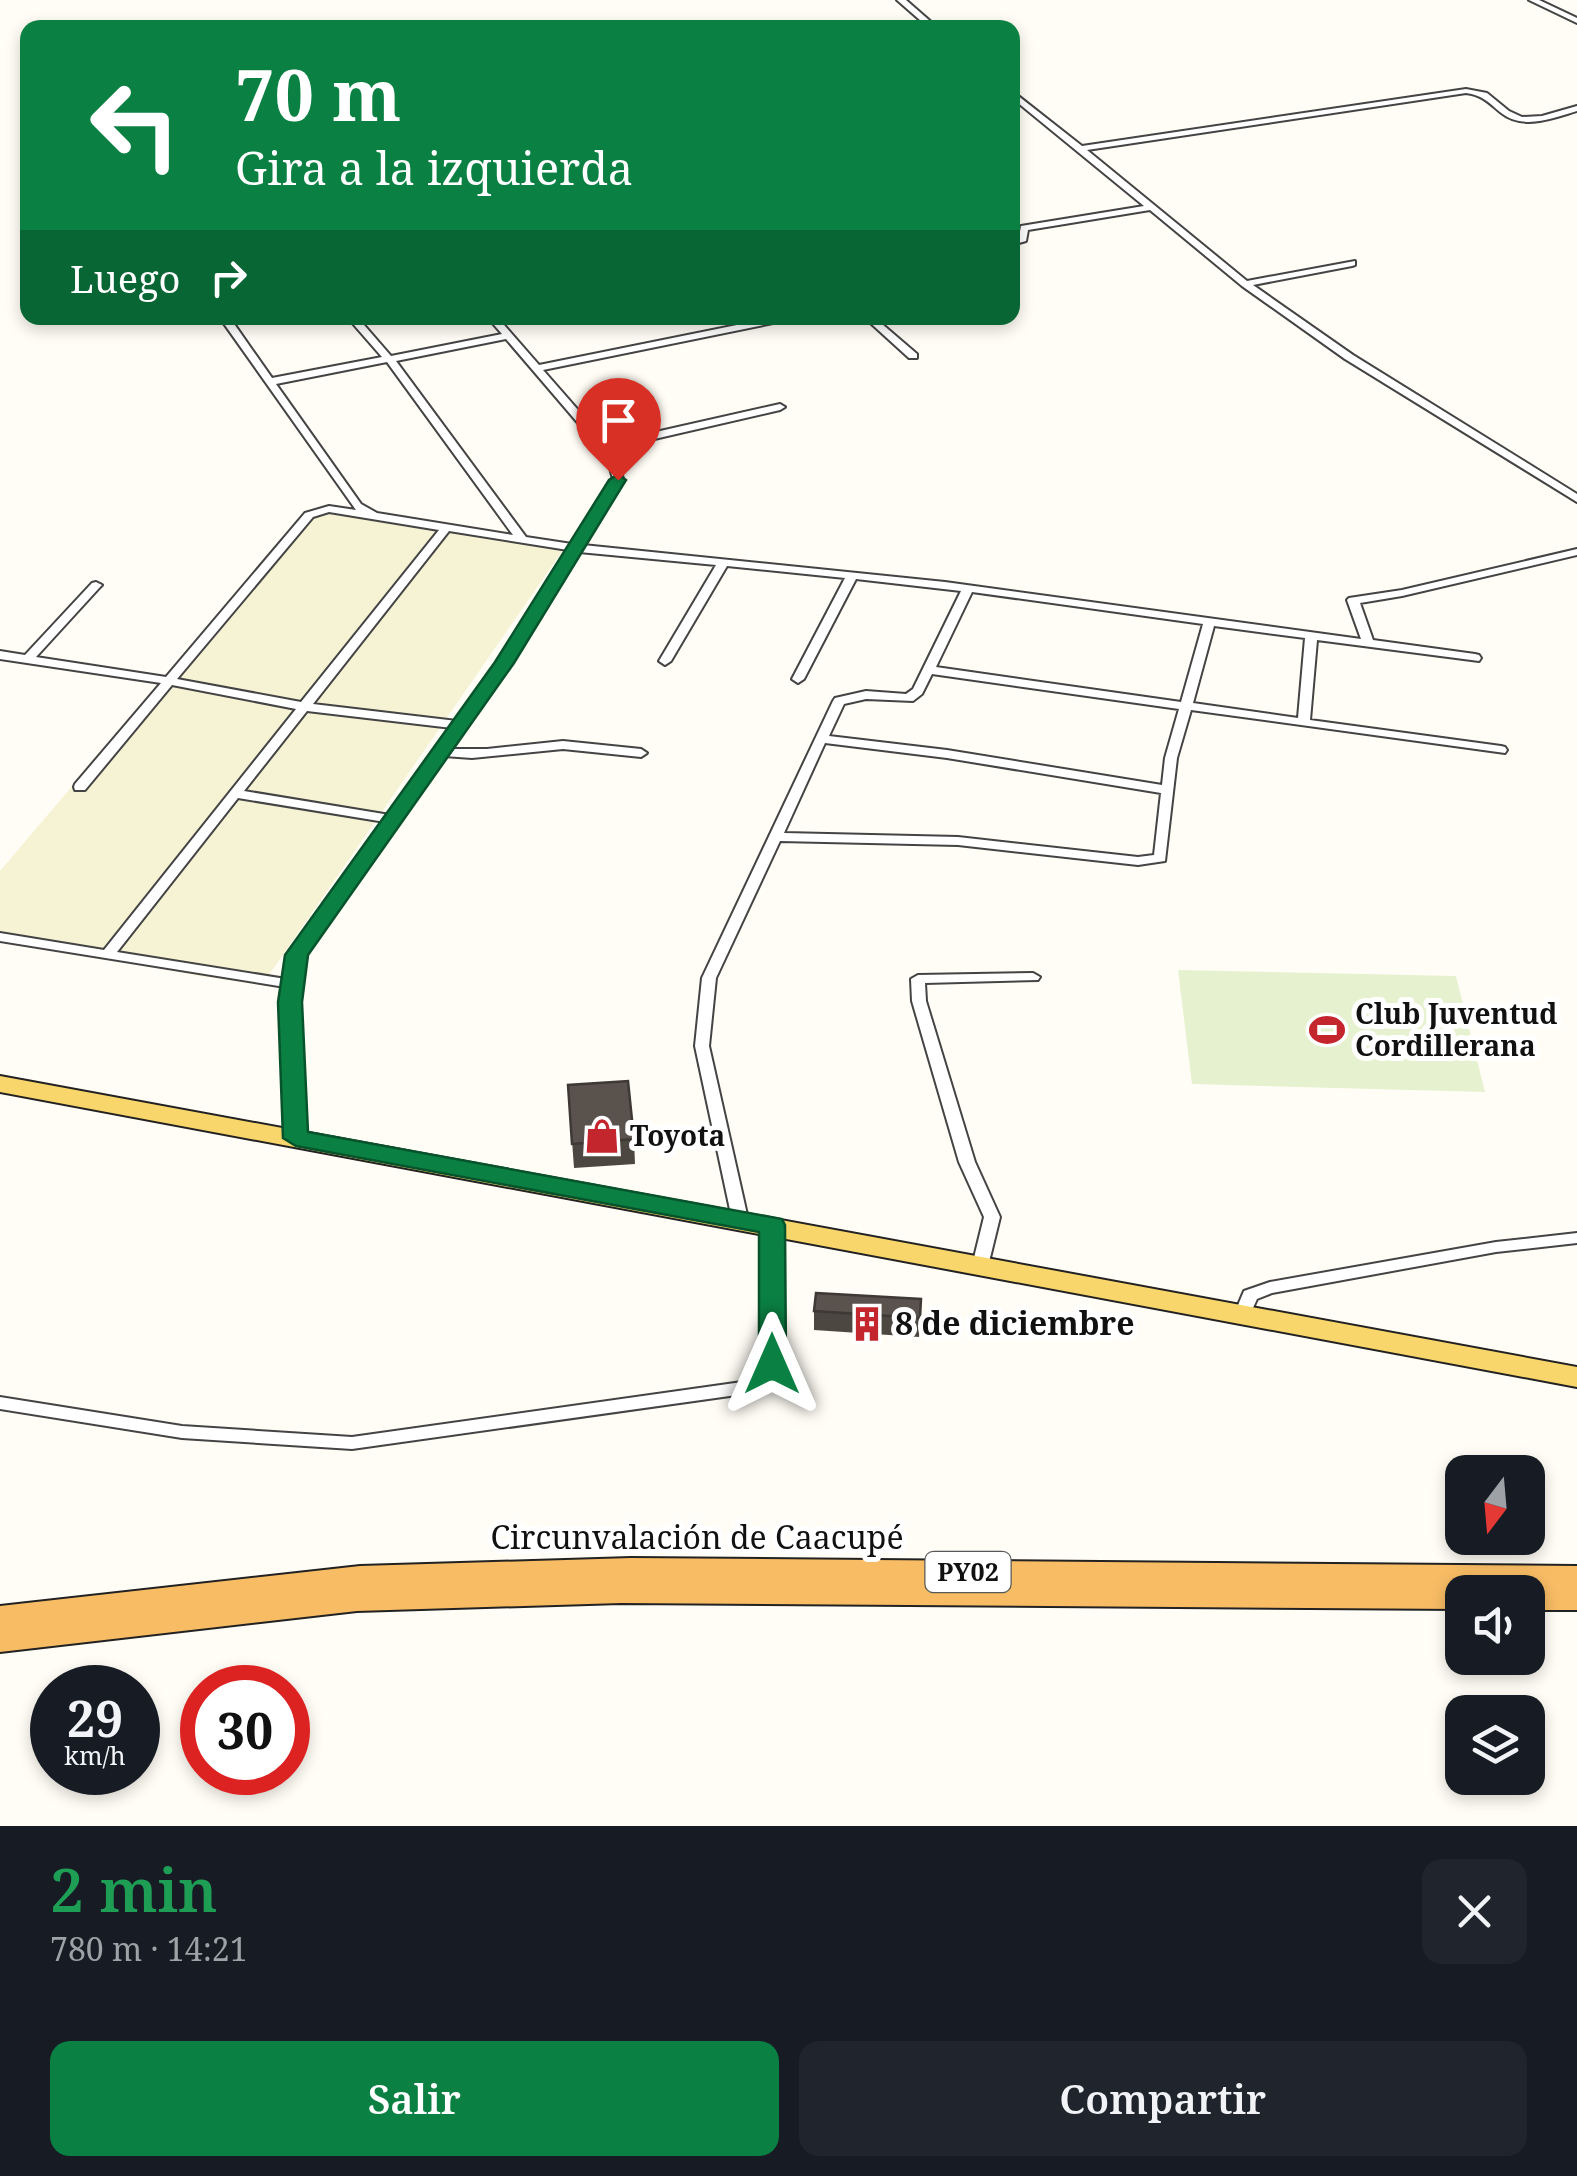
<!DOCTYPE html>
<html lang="es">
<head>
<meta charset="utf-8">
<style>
	:root { --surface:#171b24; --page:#20242c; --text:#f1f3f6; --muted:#9ea1a6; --accent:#0b8043 }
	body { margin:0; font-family:"Noto Serif",serif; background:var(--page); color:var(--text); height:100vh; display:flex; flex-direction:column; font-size:38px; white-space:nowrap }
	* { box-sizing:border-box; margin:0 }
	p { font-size:32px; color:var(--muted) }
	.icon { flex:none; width:55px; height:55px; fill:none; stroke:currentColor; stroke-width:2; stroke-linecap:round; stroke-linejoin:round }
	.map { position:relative; height:1826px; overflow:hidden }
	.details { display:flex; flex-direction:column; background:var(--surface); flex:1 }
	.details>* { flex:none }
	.top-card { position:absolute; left:20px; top:20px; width:1000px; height:305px; border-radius:20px; box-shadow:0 5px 15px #0003; background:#0b8043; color:#fff; overflow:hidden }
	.needle { width:65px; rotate:196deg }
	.buttons { position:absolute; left:1445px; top:1455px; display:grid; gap:20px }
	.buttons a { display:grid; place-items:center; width:100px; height:100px; border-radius:20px; background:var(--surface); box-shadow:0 5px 15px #0003; font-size:50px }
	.speed { position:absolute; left:30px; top:1665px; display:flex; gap:20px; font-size:50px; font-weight:700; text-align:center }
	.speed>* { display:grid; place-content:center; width:130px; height:130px; border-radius:50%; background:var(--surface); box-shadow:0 5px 15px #0003; line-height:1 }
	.speed small { font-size:25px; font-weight:400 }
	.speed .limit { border:15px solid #d22; background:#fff; color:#111 }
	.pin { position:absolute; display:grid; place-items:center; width:85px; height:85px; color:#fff; margin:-102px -42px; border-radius:50% 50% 50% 0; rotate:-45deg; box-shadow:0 0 10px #0007 }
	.pin .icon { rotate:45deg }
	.me { position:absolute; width:110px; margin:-55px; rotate:0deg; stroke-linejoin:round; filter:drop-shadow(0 0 8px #0008) }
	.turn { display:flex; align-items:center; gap:35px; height:210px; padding:0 50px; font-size:45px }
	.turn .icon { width:130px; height:130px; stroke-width:2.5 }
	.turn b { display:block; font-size:70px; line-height:85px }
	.then { display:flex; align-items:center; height:95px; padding:0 50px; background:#0003; gap:20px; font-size:38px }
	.round { display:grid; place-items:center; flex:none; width:105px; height:105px; border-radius:20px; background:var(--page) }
	.overview { display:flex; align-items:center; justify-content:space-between; height:170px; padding:0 50px }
	h1 { font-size:60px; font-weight:600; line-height:75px; color:#1e9e55 }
	.primary-button { display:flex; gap:20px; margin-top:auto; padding:20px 50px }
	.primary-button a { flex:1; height:115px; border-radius:20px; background:var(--accent); color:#fff; font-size:40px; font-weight:600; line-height:115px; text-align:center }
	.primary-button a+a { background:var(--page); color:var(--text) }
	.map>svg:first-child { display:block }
	.farmland { fill:#f6f3d4 }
	.pitch { fill:#e6f2cf }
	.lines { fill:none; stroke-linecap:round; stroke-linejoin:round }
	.minor-casing { stroke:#444; stroke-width:4 }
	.primary-casing { stroke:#222; stroke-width:4 }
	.trunk-casing { stroke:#222; stroke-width:4 }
	.minor { fill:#fff; fill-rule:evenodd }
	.primary { fill:#f9d66b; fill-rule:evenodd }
	.trunk { fill:#f7bc64; fill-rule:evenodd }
	.wall { fill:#4d4742 }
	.building { fill:#5a524d; stroke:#3f3936; stroke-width:2.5 }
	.route { fill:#0b8043; stroke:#07532c; stroke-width:2.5 }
	.labels { text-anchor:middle; stroke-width:10; stroke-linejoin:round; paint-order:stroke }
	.shield { fill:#fff; stroke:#585858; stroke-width:2.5 }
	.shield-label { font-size:25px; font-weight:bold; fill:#111 }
	.poi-label { font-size:28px; font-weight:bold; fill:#111; stroke:#fff; text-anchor:start }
	.near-poi-label { font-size:32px; font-weight:bold; fill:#111; stroke:#fff; text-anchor:start }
	.near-street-label { font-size:32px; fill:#111; stroke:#fff }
</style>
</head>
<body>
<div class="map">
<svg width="1577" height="1826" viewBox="0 0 1577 1826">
	<rect width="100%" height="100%" fill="#fffdf5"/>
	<path class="farmland" d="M307,510L563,550L262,985L193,975L0,934V871Z"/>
	<path class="pitch" d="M1178,970L1456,976L1485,1092L1192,1084Z"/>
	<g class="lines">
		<defs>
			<g id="minor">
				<path d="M897,0H906L938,28H929Z"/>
				<path d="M1529,0H1539L1577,18V23Z"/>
				<path d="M1466,89L1487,93L1509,111L1522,117L1542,116L1577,106V111C1553,118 1523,131 1500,112C1488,102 1482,95 1466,93L1087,150L1247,281L1355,261V265L1352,266L1253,285L1353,355L1577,494V502L1345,359L1242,286L1150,210L1028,230L1026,241L1012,245V239L1019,237L1021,226L1144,206L1012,98V91L1082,146Z"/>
				<path d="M220,318H230L272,378L382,357L348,318H358L391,356L502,334L488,318H498L539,365L771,318H788L783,321L543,370L607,443L780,404L785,407L780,410L611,449L617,456L623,479L583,545L945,582L1361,639L1347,600L1349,598L1402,590L1577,549V555L1402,596L1360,603L1373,640L1475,654L1479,655L1481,658L1479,661L1317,640L1310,720L1501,746L1505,747L1507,750L1505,753L1191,710L1177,758L1165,861L1138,865L958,845L780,841L716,978L709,1046L748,1219L746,1223H734L732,1219L695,1046L702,978L833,701L835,698L866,691L906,694L913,689L961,591L856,579L804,679L798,683L792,679L845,578L727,566L671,661L665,665L659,661L716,565L579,552L510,663L449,749H487L563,741L641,749L647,753L641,757L563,749L472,758L444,756L304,955L297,1002L304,1138L301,1142H291L288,1138L283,1002L285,987L0,941V933L104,950L296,709L172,685L85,790H75L74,787L75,784L161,683L0,659V651L25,655L92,583L96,582L102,585L100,587L36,657L166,677L305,513L329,506L356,510ZM506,339L607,457L613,479L572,544L526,537L396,361ZM387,362L513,535L377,513L361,504L276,384ZM329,512L439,530L301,702L177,679L313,517ZM449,531L568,550L498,662L457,721L313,704ZM972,592L1203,624L1181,702L936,667ZM1214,626L1305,638L1298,718L1193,703ZM932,674L1179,709L1165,758L1162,785L947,750L829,736L844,704L866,699L913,701L922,694ZM307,711L452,728L390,815L244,791ZM825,743L947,758L1161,793L1154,855L1138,857L958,837L784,833ZM238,798L385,822L290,955L286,979L117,952Z"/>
				<path d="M865,318H875L917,354V358H909Z"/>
				<path d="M1033,973L1040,977L1038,980L925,983L926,1001L975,1162L1000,1217L988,1266L986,1270H974L972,1266L984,1217L959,1162L912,1001L911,979L918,975Z"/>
				<path d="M772,1220L778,1221L780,1225V1364L767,1385L744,1394L352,1449L182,1438L0,1409V1397L182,1426L352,1437L742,1382L755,1377L764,1364V1225L766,1221Z"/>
				<path d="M1577,1233V1243L1496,1252L1272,1293L1257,1299L1247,1321H1235L1233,1317L1244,1291L1270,1282L1496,1242Z"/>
			</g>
			<path id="primary" d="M0,1076L1577,1367V1387L0,1092Z"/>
			<path id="trunk" d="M631,1558L1577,1566V1610H1528V1592H1516L1519,1589H1473L1475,1592H1462V1609L621,1603L357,1611L0,1652V1606L360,1566Z"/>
		</defs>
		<use href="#minor" class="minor-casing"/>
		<use href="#primary" class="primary-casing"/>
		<use href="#trunk" class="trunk-casing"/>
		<use href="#minor" class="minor"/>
		<use href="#primary" class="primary"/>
		<use href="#trunk" class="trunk"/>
	</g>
	<g class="wall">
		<path d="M568,1085L634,1139L635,1164L574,1168Z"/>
		<path d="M921,1299L919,1337L814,1330V1311Z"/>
	</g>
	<g class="building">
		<path d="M628,1081L634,1139L572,1144L568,1085Z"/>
		<path d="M816,1293L921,1299L920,1318L814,1311Z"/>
	</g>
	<path class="route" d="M618,474L626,480L514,663L308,955L302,1002L308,1132L782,1219L785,1225L786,1364L782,1371H763L759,1364V1232L296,1146L283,1138L278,1002L285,955L495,662L609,480Z"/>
	<defs>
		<symbol id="stadium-bare" viewBox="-9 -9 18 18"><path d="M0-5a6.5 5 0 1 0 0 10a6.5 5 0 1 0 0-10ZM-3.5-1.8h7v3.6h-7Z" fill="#c4262e" stroke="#fff" stroke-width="2.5" paint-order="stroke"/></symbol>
		<symbol id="shop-bare" viewBox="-9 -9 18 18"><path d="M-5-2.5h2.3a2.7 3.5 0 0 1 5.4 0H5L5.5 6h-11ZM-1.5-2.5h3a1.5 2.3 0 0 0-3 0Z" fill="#c4262e" stroke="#fff" stroke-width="2.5" paint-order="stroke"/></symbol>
		<symbol id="building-bare" viewBox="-9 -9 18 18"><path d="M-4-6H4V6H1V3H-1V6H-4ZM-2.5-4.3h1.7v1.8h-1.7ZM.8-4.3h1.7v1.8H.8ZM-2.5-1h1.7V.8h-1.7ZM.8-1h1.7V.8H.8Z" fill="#c4262e" stroke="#fff" stroke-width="2.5" paint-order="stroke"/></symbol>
	</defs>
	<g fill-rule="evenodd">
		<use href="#stadium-bare" x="1302" y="1005" width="50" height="50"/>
		<use href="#shop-bare" x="577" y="1111" width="50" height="50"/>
		<use href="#building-bare" x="842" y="1299" width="50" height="50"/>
	</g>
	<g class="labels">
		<rect class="shield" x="925.5" y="1552" width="85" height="40" rx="8"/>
		<g class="shield-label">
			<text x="968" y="1581">PY02</text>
		</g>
		<g class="poi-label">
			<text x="1355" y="1024">Club Juventud<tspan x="1355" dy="32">Cordillerana</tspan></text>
			<text x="630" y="1146">Toyota</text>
		</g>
		<g class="near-poi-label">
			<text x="895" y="1335">8 de diciembre</text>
		</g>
		<g class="near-street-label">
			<text x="697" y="1549">Circunvalación de Caacupé</text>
		</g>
	</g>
</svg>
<div class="buttons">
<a><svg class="needle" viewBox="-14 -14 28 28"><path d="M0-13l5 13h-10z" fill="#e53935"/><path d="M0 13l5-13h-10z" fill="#9ea1a6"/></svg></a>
<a><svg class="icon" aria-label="sound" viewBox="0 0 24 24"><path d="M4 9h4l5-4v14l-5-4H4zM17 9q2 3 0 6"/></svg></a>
<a><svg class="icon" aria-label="layers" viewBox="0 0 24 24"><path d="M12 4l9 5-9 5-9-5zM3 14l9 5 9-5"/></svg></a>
</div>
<div class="speed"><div>29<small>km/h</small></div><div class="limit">30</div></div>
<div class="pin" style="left:618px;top:480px;background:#d93025"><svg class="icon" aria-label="arrive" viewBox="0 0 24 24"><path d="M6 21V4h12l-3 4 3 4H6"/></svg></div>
<svg class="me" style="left:772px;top:1364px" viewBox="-20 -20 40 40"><path d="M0-17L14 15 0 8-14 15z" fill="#0b8043" stroke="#fff" stroke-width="4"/></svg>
<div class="top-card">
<div class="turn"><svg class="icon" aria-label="left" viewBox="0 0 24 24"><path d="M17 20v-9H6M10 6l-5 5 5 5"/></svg><div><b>70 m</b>Gira a la izquierda</div></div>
<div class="then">Luego<svg class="icon" aria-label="right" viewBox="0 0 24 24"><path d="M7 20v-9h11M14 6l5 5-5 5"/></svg></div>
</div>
</div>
<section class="details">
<div class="overview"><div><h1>2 min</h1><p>780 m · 14:21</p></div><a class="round"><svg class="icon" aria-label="close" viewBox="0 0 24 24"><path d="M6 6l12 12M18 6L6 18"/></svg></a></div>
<div class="primary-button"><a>Salir</a><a>Compartir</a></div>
</section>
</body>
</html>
